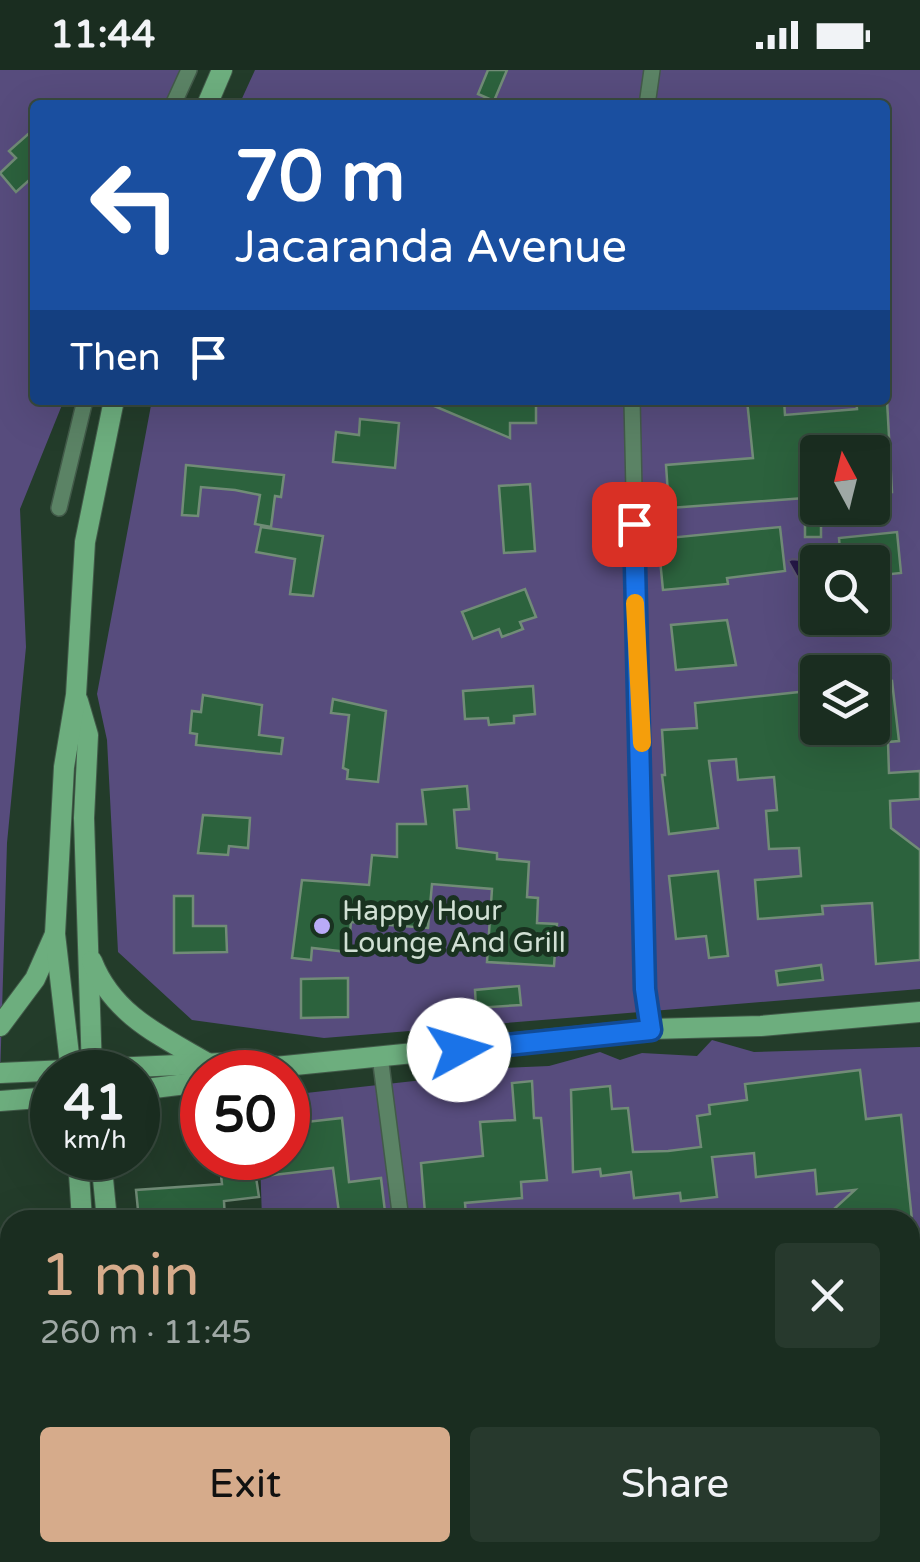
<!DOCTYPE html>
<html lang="en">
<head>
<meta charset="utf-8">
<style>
	:root { --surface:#1a2d20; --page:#27392d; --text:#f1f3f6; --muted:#9fa8a5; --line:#38493e; --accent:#d6ab8b }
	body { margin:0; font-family:"Varela Round",sans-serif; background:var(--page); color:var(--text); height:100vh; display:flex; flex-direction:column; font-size:38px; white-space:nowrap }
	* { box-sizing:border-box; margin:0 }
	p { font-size:32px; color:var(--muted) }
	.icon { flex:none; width:55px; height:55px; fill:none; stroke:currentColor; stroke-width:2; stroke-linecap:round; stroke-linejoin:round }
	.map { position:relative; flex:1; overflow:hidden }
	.sheet { position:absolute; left:0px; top:1140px; width:920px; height:352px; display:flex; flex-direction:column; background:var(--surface); border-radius:30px 30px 0 0; box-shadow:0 10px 40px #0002,0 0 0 2px var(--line) }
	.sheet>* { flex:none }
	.hud { position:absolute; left:30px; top:30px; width:860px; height:305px; border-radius:10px; box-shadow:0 10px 40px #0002,0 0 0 2px var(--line); background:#1a4fa0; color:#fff; overflow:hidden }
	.needle { width:65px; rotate:353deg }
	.buttons { position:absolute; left:800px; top:365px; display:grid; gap:20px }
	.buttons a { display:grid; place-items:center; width:90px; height:90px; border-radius:10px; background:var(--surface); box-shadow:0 10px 40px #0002,0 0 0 2px var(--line); font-size:50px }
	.speed { position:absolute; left:30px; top:980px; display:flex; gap:20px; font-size:50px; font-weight:700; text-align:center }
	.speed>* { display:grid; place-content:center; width:130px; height:130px; border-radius:50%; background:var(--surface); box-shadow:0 10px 40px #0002,0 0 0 2px var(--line); line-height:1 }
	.speed small { font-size:25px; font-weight:400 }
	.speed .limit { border:15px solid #d22; background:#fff; color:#111 }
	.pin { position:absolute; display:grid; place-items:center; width:85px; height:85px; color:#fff; margin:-42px; border-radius:20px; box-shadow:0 5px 15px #0006 }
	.me { position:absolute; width:110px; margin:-55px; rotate:84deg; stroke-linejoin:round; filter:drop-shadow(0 0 8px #0008) }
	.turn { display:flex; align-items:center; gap:35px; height:210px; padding:0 40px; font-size:45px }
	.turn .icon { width:130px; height:130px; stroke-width:2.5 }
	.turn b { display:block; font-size:70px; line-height:85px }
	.then { display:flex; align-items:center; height:95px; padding:0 40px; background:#0003; gap:20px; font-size:38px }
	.round { display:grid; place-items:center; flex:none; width:105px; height:105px; border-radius:10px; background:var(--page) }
	.summary { display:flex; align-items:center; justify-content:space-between; height:170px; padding:0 40px }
	h1 { font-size:60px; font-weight:600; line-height:75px; color:var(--accent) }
	.primary-button { display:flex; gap:20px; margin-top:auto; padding:20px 40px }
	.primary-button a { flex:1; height:115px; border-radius:10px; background:var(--accent); color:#111; font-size:40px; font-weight:600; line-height:115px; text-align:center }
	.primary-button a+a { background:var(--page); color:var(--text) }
	.status { display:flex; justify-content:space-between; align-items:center; height:70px; padding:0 50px; background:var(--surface); direction:ltr }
	.status svg { height:28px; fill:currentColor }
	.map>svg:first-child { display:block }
	.green { fill:#574c7d; fill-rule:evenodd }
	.water { fill:#251746; stroke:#595371; stroke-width:2.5 }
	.building { fill:#2c623d; stroke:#718c77; stroke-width:2.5 }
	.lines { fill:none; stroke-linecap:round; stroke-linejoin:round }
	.minor-casing { stroke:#425a49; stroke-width:18 }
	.secondary-casing { stroke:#425a49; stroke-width:22 }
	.minor { stroke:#5b8365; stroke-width:15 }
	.secondary { stroke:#6dae7e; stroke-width:20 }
	.route-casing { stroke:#114b97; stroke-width:25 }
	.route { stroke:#1a73e8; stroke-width:18 }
	.slow { stroke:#f59e0b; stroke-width:18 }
	.poi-dot { fill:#b9abf7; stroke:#193220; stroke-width:4 }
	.labels { text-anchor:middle; stroke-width:10; stroke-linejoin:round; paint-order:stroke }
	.poi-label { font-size:28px; fill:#d1e0d4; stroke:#193220; text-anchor:start }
</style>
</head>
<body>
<div class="status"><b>11:44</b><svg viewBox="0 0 49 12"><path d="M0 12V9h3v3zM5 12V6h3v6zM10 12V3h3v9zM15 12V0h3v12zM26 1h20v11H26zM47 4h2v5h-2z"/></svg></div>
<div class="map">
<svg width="920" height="1492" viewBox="0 0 920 1492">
	<rect width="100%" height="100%" fill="#233c2a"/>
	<g class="green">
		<path d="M0,0H198L182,35H35V330H64L20,439L26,577L7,773L0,1009Z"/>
		<path d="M255,0H920V919L324,968L192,950L118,882L107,670L97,624L152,330H885V35H239ZM818,382H872V438H818ZM818,492H872V548H818ZM818,602H872V658H818Z"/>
		<path d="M712,970L754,982L920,977V1328L910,1329V1150H262L260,1088H288V1025L423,1010L436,997L455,1007L477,999L549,996L600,982L620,990L642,983L697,986Z"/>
		<path d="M10,1389V1482L108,1483L109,1492H0V1391Z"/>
		<path d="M848,1482L849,1492H132V1483Z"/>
	</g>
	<g class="water">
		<path d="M792,489L815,491L817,502L797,507L788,491Z"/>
		<path d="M920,1430V1483L909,1484L910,1432Z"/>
	</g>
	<g class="building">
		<path d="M488,0H507L494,31L478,24Z"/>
		<path d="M35,58V105L16,122L0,103L16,88L9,81Z"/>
		<path d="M420,330H536V353H510V368Z"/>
		<path d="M747,330H784L785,345L857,339L856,330H887L892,422L872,423V382H818V427L656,439L655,425L668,424L666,395L753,388Z"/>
		<path d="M360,349L399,353L395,398L333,392L336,362L359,365Z"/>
		<path d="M186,395L284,405L281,427L275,426L271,457L255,454L260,425L235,420L201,417L198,446L182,445Z"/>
		<path d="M530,414L535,481L504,483L499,416Z"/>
		<path d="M821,452V467H805V454Z"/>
		<path d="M261,457L323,466L313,526L290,524L295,489L256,482Z"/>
		<path d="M780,457L785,501L727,508L728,514L663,520L658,469Z"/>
		<path d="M897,462L901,503L872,506V492H841L839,468Z"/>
		<path d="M525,519L536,547L520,552L523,559L502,567L499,559L473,569L462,542Z"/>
		<path d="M727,550L736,595L676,600L671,555Z"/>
		<path d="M892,611L899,671L888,672L889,703L920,701V729L890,731L891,758L920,780V890L876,894L872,833L822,836L823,844L758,849L755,810L801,806L799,778L769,779L766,741L777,740L774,707L738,710L736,689L709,691L718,758L669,764L662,705H665L662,660L697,658L695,633L818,620V658H872V614Z"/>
		<path d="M533,616L535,644L514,646V653L489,655L488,648L465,649L463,621Z"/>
		<path d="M203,625L262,635L259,665L283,668L281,684L196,675L197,664L190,663L192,641L201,642Z"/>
		<path d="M333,629L386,641L378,712L347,709L348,700L343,698L349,645L331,643Z"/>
		<path d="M467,716L469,739L454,740L457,778L497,783V789L529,792L527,827L538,828L537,853L557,854L554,896L487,892L492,819L432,814L428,858L351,852L348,882L312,878L311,890L292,888L302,810L369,815L372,785L397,787V754H426L422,720Z"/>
		<path d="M203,745L250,748L248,778L229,776L228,785L198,783Z"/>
		<path d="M718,801L728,886L709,888L706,866L676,869L669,806Z"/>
		<path d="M174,826H193V856H226L227,882L174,883Z"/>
		<path d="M821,895L823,910L778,915L776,901Z"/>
		<path d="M348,908V947L301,948V909Z"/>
		<path d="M519,916L521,935L476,938L475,920Z"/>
		<path d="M860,1000L866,1049L901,1045L912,1150H822L855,1120L817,1124L815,1100L756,1107L754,1083L712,1087L717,1127L681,1131L680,1123L634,1128L631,1102L601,1106L600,1099L573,1102L571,1020L610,1016L612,1039L628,1038L633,1082L668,1081L701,1077L697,1046L710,1044L709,1035L747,1030L745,1014Z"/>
		<path d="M532,1011L534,1048H541L547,1110L521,1112L522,1128L465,1133L466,1145L425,1143L421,1093L483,1086L480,1052L515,1050L512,1013Z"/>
		<path d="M342,1048L349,1112L381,1108L386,1150H340L333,1098L256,1107L259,1127L224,1131L225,1150H139L136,1120L222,1114L219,1088H288V1054Z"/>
	</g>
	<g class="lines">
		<defs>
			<g id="minor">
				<path d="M173,35L189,0"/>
				<path d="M647,35L652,0"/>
				<path d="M632,330L645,919L651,959"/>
				<path d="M59,438L85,330"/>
				<path d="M380,986L401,1150"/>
				<path d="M910,1342L920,1341"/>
				<path d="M254,1482V1487"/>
			</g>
			<g id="secondary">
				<path d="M207,35L222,0"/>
				<path d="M78,631L88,665L84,748L92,1002"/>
				<path d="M92,891C113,945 161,966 209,994"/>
				<path d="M0,956L35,909L55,864"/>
				<path d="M71,1002L55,864L64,697L76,625L85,472L114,330"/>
				<path d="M258,1002L275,997L651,959L761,956L920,942"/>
				<path d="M0,1003L245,992L273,996"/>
				<path d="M138,1020L202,1012"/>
				<path d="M0,1031L52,1027"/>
				<path d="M78,1088L82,1150"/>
				<path d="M101,1088L107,1150"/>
				<path d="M121,1482L122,1492"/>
			</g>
		</defs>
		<use href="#minor" class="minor-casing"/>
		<use href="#secondary" class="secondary-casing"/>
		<use href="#minor" class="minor"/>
		<use href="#secondary" class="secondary"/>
	</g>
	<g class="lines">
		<defs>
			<path id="route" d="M459,980L651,960L645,919L634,454"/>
		</defs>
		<use href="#route" class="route-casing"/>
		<use href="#route" class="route"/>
		<path class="slow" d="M635,533L642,673"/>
	</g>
	<circle class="poi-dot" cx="322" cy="856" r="10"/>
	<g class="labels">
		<g class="poi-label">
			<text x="342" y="850">Happy Hour<tspan x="342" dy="32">Lounge And Grill</tspan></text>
		</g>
	</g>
</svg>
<div class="buttons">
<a><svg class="needle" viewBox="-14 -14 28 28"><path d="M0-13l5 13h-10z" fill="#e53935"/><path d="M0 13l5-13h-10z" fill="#9fa8a5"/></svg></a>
<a><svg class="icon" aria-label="search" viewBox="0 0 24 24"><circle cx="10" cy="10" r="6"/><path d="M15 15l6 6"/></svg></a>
<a><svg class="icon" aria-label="layers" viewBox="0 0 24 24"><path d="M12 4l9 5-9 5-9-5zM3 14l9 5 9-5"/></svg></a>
</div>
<div class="speed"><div>41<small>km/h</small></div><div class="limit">50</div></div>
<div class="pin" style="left:634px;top:454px;background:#d93025"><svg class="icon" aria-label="arrive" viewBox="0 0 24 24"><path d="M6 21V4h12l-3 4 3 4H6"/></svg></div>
<svg class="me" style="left:459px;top:980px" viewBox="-20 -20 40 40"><circle r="19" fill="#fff"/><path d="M0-13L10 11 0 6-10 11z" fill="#1a73e8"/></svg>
<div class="hud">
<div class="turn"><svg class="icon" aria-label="left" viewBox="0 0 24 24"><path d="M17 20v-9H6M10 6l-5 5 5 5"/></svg><div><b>70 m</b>Jacaranda Avenue</div></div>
<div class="then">Then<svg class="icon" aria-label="arrive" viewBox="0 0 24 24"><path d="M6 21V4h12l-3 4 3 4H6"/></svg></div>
</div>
<section class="sheet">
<div class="summary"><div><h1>1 min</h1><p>260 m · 11:45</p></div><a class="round"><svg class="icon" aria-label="close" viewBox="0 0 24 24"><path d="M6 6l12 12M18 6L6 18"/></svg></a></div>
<div class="primary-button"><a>Exit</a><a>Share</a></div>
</section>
</div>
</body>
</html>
